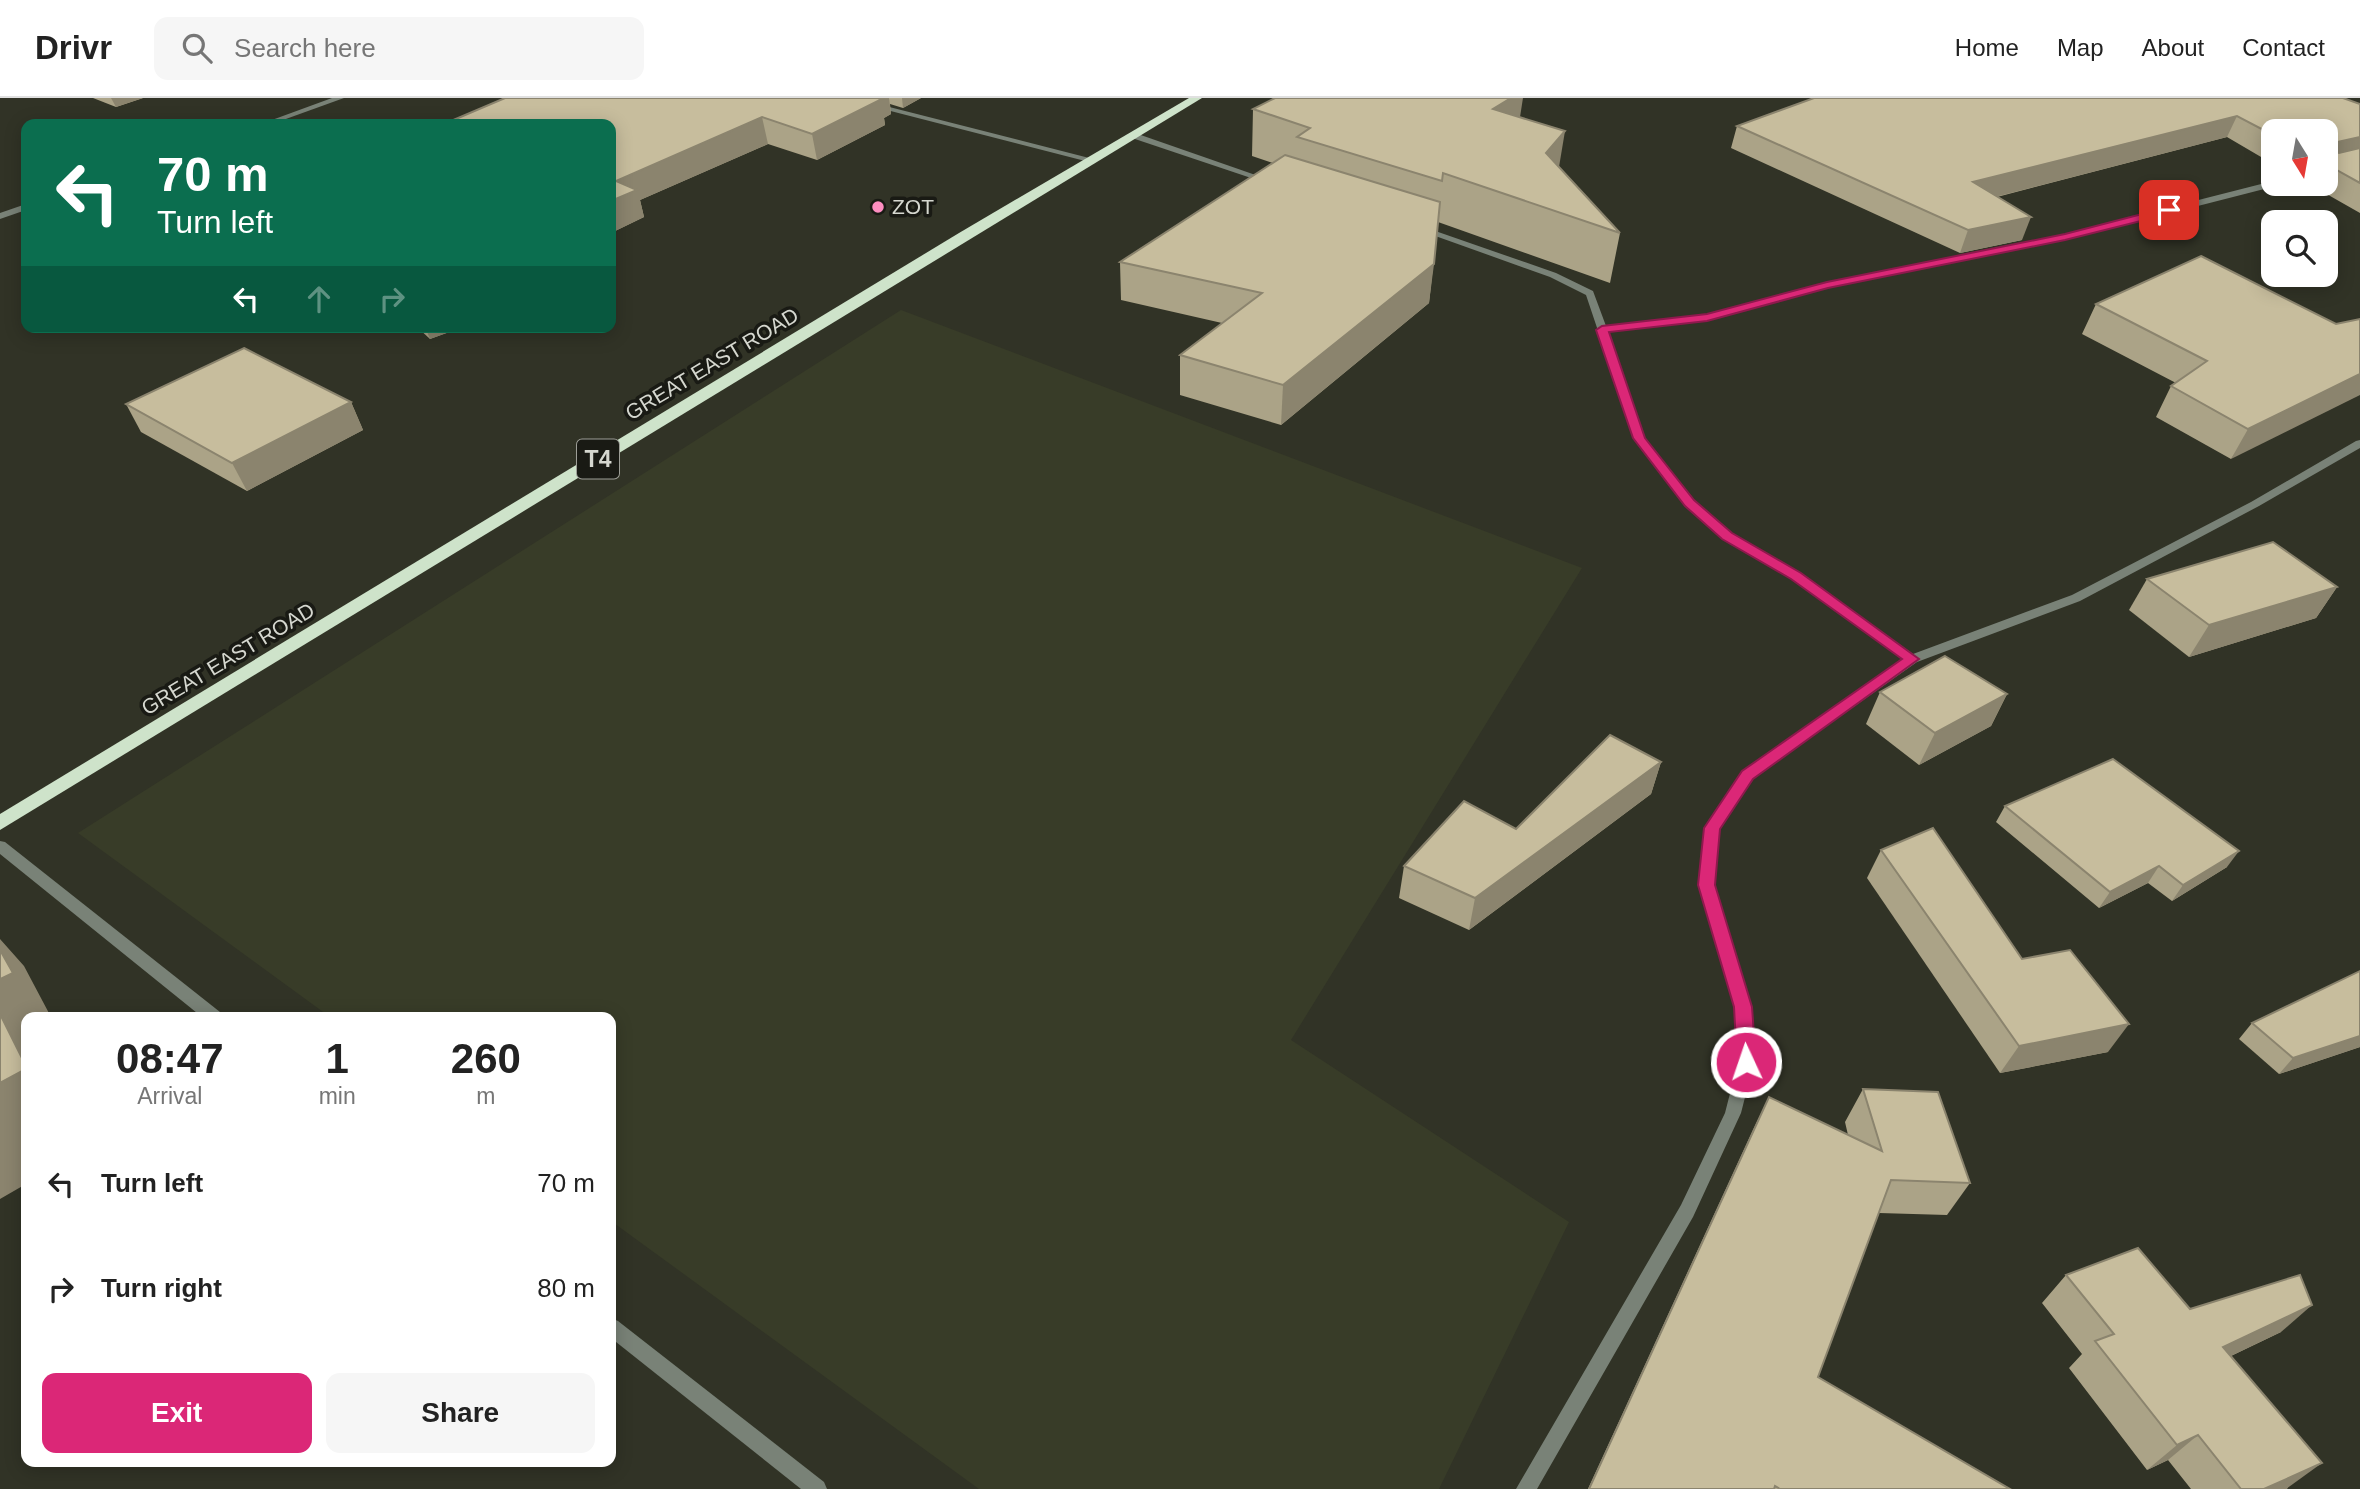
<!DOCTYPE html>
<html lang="en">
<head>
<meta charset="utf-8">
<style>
	:root { --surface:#fff; --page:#f6f6f6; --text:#222; --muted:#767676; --line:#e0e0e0; --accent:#db2777 }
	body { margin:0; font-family:Arial,sans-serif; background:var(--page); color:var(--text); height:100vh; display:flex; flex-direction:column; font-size:26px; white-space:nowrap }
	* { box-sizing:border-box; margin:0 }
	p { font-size:23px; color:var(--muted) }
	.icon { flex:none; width:38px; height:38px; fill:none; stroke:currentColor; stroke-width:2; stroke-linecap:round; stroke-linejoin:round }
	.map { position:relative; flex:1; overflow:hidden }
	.drawer { position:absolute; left:21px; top:914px; width:595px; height:455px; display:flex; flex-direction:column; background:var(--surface); border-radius:14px; box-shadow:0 4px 18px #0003 }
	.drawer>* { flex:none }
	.top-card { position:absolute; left:21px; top:21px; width:595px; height:214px; border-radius:14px; box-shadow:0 4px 18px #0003; background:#0b6e4f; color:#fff; overflow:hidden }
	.needle { width:46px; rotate:169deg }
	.tools { position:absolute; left:2261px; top:21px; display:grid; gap:14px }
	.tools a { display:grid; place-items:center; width:77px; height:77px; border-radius:14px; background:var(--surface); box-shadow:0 4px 18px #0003; font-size:35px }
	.pin { position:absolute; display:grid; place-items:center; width:60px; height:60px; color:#fff; margin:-30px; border-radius:14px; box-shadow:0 4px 10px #0006 }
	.me { position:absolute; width:77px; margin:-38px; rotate:357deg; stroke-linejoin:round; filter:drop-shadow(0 0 5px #0008) }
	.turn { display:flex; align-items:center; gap:24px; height:147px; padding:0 21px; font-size:32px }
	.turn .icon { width:91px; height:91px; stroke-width:2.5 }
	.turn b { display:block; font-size:49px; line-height:60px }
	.lanes { display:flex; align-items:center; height:66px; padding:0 21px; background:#0003; justify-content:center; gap:35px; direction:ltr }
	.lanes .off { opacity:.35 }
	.eta { display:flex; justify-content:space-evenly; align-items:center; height:119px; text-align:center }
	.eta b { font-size:42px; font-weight:600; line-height:49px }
	.primary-button { display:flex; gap:14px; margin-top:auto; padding:14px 21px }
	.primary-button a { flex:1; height:80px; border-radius:14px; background:var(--accent); color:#fff; font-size:28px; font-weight:600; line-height:80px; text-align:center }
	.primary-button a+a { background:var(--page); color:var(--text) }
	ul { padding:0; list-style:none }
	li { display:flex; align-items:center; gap:21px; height:105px; padding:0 21px }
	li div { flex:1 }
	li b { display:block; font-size:26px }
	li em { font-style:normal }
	header { display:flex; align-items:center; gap:42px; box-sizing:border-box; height:98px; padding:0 35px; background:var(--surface); border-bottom:2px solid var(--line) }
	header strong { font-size:33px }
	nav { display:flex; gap:38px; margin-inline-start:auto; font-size:24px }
	.search { width:490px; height:63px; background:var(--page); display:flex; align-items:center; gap:18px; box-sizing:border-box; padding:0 24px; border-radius:14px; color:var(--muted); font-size:26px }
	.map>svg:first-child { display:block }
	.built { fill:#383c28 }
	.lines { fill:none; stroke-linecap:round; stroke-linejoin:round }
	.minor { fill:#798277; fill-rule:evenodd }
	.trunk { fill:#cee3ca; fill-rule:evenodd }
	.wall { fill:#aba387 }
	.shaded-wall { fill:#8b846e }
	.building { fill:#c7bd9d; stroke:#8b846e; stroke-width:2 }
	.route { fill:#db2777; stroke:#8e194d; stroke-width:2 }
	.poi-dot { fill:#fd8ec0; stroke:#191a14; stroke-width:2.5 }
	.labels { text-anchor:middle; stroke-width:7; stroke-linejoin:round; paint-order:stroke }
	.far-poi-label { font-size:21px; fill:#d5d7cf; stroke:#191a14; text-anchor:start }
	.far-street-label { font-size:21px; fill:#d5d7cf; stroke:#191a14 }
	.shield { fill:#191a14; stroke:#9d9e97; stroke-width:2 }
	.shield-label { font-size:23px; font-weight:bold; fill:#d5d7cf }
</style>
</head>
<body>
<header>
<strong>Drivr</strong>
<div class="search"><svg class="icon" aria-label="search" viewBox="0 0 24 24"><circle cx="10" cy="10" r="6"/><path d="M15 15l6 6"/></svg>Search here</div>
<nav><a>Home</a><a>Map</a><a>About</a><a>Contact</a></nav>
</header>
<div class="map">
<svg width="2360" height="1391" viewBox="0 0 2360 1391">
	<rect width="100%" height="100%" fill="#313326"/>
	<path class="built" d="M901,212L1582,470L1291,942L1569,1124L1439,1391H979L611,1123V919H330L78,735Z"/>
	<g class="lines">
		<g class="minor">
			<path d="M332,0H344L272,26H261Z"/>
			<path d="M840,0H854L1097,62L1093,65Z"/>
			<path d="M1129,35H1135L1273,83L1266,85L1129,39Z"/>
			<path d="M2273,83V86H2277L2276,88L2065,142L1828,190L1707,223L1608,233L1644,339L1694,403L1731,435L1800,475L1913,556L2072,497L2251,404L2356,343L2360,342V350L2259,408L2080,503L1917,564L1753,680L1719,731L1714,787L1751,909L1754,964L1741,1015L1693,1119L1537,1391H1516L1681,1107L1725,1015L1738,964L1735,909L1700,787L1705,730L1743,674L1903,561L1792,481L1723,441L1686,407L1634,340L1586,197L1550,179L1413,130L1421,128L1556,175L1593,193L1606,228L1706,217L1827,184L2065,136Z"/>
			<path d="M26,106V112L0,121V115Z"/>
			<path d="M0,743L5,744L220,914L222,919H202L0,756Z"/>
			<path d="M611,1220L618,1223L824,1384L827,1391H801L611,1240Z"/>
		</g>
		<path class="trunk" d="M1189,0H1202L0,732V716L959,135Z"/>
	</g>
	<g class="wall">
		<path d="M93,0H143L116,9Z"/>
		<path d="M505,0H921L903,10L890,6L891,16L884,20L885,27L817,62L768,46L640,102L644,119L611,135V26Z"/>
		<path d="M2360,6V115L2309,86H2326V33H2273V66L2227,39L1997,99L2022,142L1960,155L1731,50L1737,28Z"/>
		<path d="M1253,11L1520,19L1559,69L1620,135L1610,185L1438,124L1429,205L1281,327L1180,297V257L1222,225L1121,202L1120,164L1273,65L1252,58Z"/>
		<path d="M2096,206L2336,226L2231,361L2156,319L2171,288L2176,285L2082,236Z"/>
		<path d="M417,229H463L430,241Z"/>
		<path d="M351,304L363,332L247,393L141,334L126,306Z"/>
		<path d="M2147,481L2337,489L2316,520L2189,559L2129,512Z"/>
		<path d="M1880,594L2007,596L1991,628L1919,667L1866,626Z"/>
		<path d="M1661,664L1651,696L1469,832L1399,800L1404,768L1516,731Z"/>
		<path d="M2005,708L2227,769L2172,803L2148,785L2099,810L1996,724Z"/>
		<path d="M1881,752L2022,861L2108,954L2000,975L1867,780Z"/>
		<path d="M2252,925L2360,949L2279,976L2239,941Z"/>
		<path d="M1863,991L1970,1085L1947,1117L1879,1115L1818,1279L2010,1391H1588L1753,1032L1769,999L1848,1037L1845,1024Z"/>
		<path d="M2066,1177L2281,1234L2231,1258L2288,1390L2286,1391H2191L2168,1362L2147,1372L2069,1270L2082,1256L2042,1205Z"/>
	</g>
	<g class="shaded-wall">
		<path d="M111,0H143L116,9Z"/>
		<path d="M872,0H889L891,16L884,20L885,27L817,62L812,36Z"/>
		<path d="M902,0H921L903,10Z"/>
		<path d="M1511,0H1523L1517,38L1493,11Z"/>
		<path d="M2237,18L2227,39L1964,107L1973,84Z"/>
		<path d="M762,19L768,46L640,102L644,119L611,135V103L616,83Z"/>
		<path d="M1565,33L1557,81L1546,55Z"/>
		<path d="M2360,39V58L2326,66L2337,44Z"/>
		<path d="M2031,119L2022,142L1960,155L1968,132Z"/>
		<path d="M1434,166L1429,205L1281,327L1283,287Z"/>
		<path d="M425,229H463L430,241Z"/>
		<path d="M2360,276V297L2231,361L2248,331Z"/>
		<path d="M351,304L363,332L247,393L232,365Z"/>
		<path d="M2337,489L2316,520L2189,559L2209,527Z"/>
		<path d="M2007,596L1991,628L1919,667L1935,635Z"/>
		<path d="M1661,664L1651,696L1469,832L1475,800Z"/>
		<path d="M2239,753L2227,769L2172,803L2183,787Z"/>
		<path d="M2159,768L2148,785L2099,810L2110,794Z"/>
		<path d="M0,841L24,868L51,919H26V968L0,916Z"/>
		<path d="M2129,926L2108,954L2000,975L2019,948Z"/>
		<path d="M2360,938V949L2279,976L2293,960Z"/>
		<path d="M26,971V1036L23,1037L26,1044V1086L0,1101V985Z"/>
		<path d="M2312,1207L2281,1234L2193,1276L2223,1249Z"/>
		<path d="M2198,1337L2168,1362L2147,1372L2177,1347Z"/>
		<path d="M2322,1365L2286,1391H2264Z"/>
	</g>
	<g class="building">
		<path d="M505,0H878L882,1L812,36L762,19L616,83L637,92L611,103V26H444Z"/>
		<path d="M1275,0H1511L1493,11L1565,33L1546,55L1620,135L1443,75L1442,83L1297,39L1310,30L1253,11Z"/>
		<path d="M1814,0H2343L2360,6V39L2337,44L2335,53L2339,55L2360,50V85L2326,66V33H2273V37L2237,18L1973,84L2031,119L1968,132L1737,28Z"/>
		<path d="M1285,57L1440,104L1434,166L1283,287L1180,257L1262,195L1120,164Z"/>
		<path d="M2201,158L2336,226L2360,221V276L2248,331L2171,288L2207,263L2096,206Z"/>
		<path d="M244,250L351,304L232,365L126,306Z"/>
		<path d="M2273,444L2337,489L2209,527L2147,481Z"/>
		<path d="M1945,558L2007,596L1935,635L1880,594Z"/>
		<path d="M1610,637L1661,664L1475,800L1404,768L1464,703L1516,731Z"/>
		<path d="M2113,661L2239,753L2183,787L2159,768L2110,794L2005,708Z"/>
		<path d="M1933,730L2022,861L2070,852L2129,926L2019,948L1881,752Z"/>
		<path d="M0,852L13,875L0,881Z"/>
		<path d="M2360,873V938L2293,960L2252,925Z"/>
		<path d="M0,916L26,968V971L0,985Z"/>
		<path d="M1863,991L1938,994L1970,1085L1891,1082L1818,1279L2010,1391H1780L1775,1388L1774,1391H1589L1769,999L1882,1053Z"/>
		<path d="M2138,1150L2190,1211L2300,1177L2312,1207L2223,1249L2322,1365L2264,1391H2241L2198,1337L2177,1347L2095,1243L2114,1236L2066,1177Z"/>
	</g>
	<path class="route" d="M2169,109L2174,112L2173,115L2065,142L1828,190L1707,223L1609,234L1645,340L1694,402L1732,435L1801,475L1919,561L1753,681L1720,731L1715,787L1752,909L1756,964L1753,970L1746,972L1740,970L1737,964L1734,909L1698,787L1704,730L1742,673L1902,561L1791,481L1722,441L1685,408L1633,340L1596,232L1602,228L1707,216L1827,184L2065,136Z"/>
	<circle class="poi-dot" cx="878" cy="109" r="7"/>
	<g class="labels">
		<g class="far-poi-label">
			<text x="892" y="116">ZOT</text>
		</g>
		<g class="far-street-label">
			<text transform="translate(712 266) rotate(-31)" y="7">GREAT EAST ROAD</text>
			<text transform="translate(228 561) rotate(-31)" y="7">GREAT EAST ROAD</text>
		</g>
		<rect class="shield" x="577" y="341.5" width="42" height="39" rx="5"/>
		<g class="shield-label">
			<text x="598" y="369">T4</text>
		</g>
	</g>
</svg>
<div class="tools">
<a><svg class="needle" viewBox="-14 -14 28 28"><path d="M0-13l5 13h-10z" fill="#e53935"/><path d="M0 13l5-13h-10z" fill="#767676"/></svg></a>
<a><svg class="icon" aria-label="search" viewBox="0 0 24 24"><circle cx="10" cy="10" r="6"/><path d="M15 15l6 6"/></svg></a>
</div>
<div class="pin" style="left:2169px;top:112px;background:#d93025"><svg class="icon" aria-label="arrive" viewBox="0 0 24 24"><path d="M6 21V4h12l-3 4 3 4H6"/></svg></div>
<svg class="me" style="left:1746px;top:964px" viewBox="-20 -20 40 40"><circle r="17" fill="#db2777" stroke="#fff" stroke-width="3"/><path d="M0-11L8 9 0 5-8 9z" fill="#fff"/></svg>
<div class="top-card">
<div class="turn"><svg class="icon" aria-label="left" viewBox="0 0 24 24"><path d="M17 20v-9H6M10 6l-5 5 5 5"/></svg><div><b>70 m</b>Turn left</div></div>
<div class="lanes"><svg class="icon" aria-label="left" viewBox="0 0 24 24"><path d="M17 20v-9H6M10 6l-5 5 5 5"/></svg><svg class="icon off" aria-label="ahead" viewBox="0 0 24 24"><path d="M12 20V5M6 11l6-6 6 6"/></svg><svg class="icon off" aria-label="right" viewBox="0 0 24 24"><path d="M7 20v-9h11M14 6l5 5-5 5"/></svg></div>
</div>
<section class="drawer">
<div class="eta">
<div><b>08:47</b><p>Arrival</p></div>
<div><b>1</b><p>min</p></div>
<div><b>260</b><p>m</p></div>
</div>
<ul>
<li><svg class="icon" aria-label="left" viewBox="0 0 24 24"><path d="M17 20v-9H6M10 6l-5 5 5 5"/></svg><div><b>Turn left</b></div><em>70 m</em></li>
<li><svg class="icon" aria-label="right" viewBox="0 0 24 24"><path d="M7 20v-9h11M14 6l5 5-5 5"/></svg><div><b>Turn right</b></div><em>80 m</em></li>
</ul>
<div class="primary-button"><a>Exit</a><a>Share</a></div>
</section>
</div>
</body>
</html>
